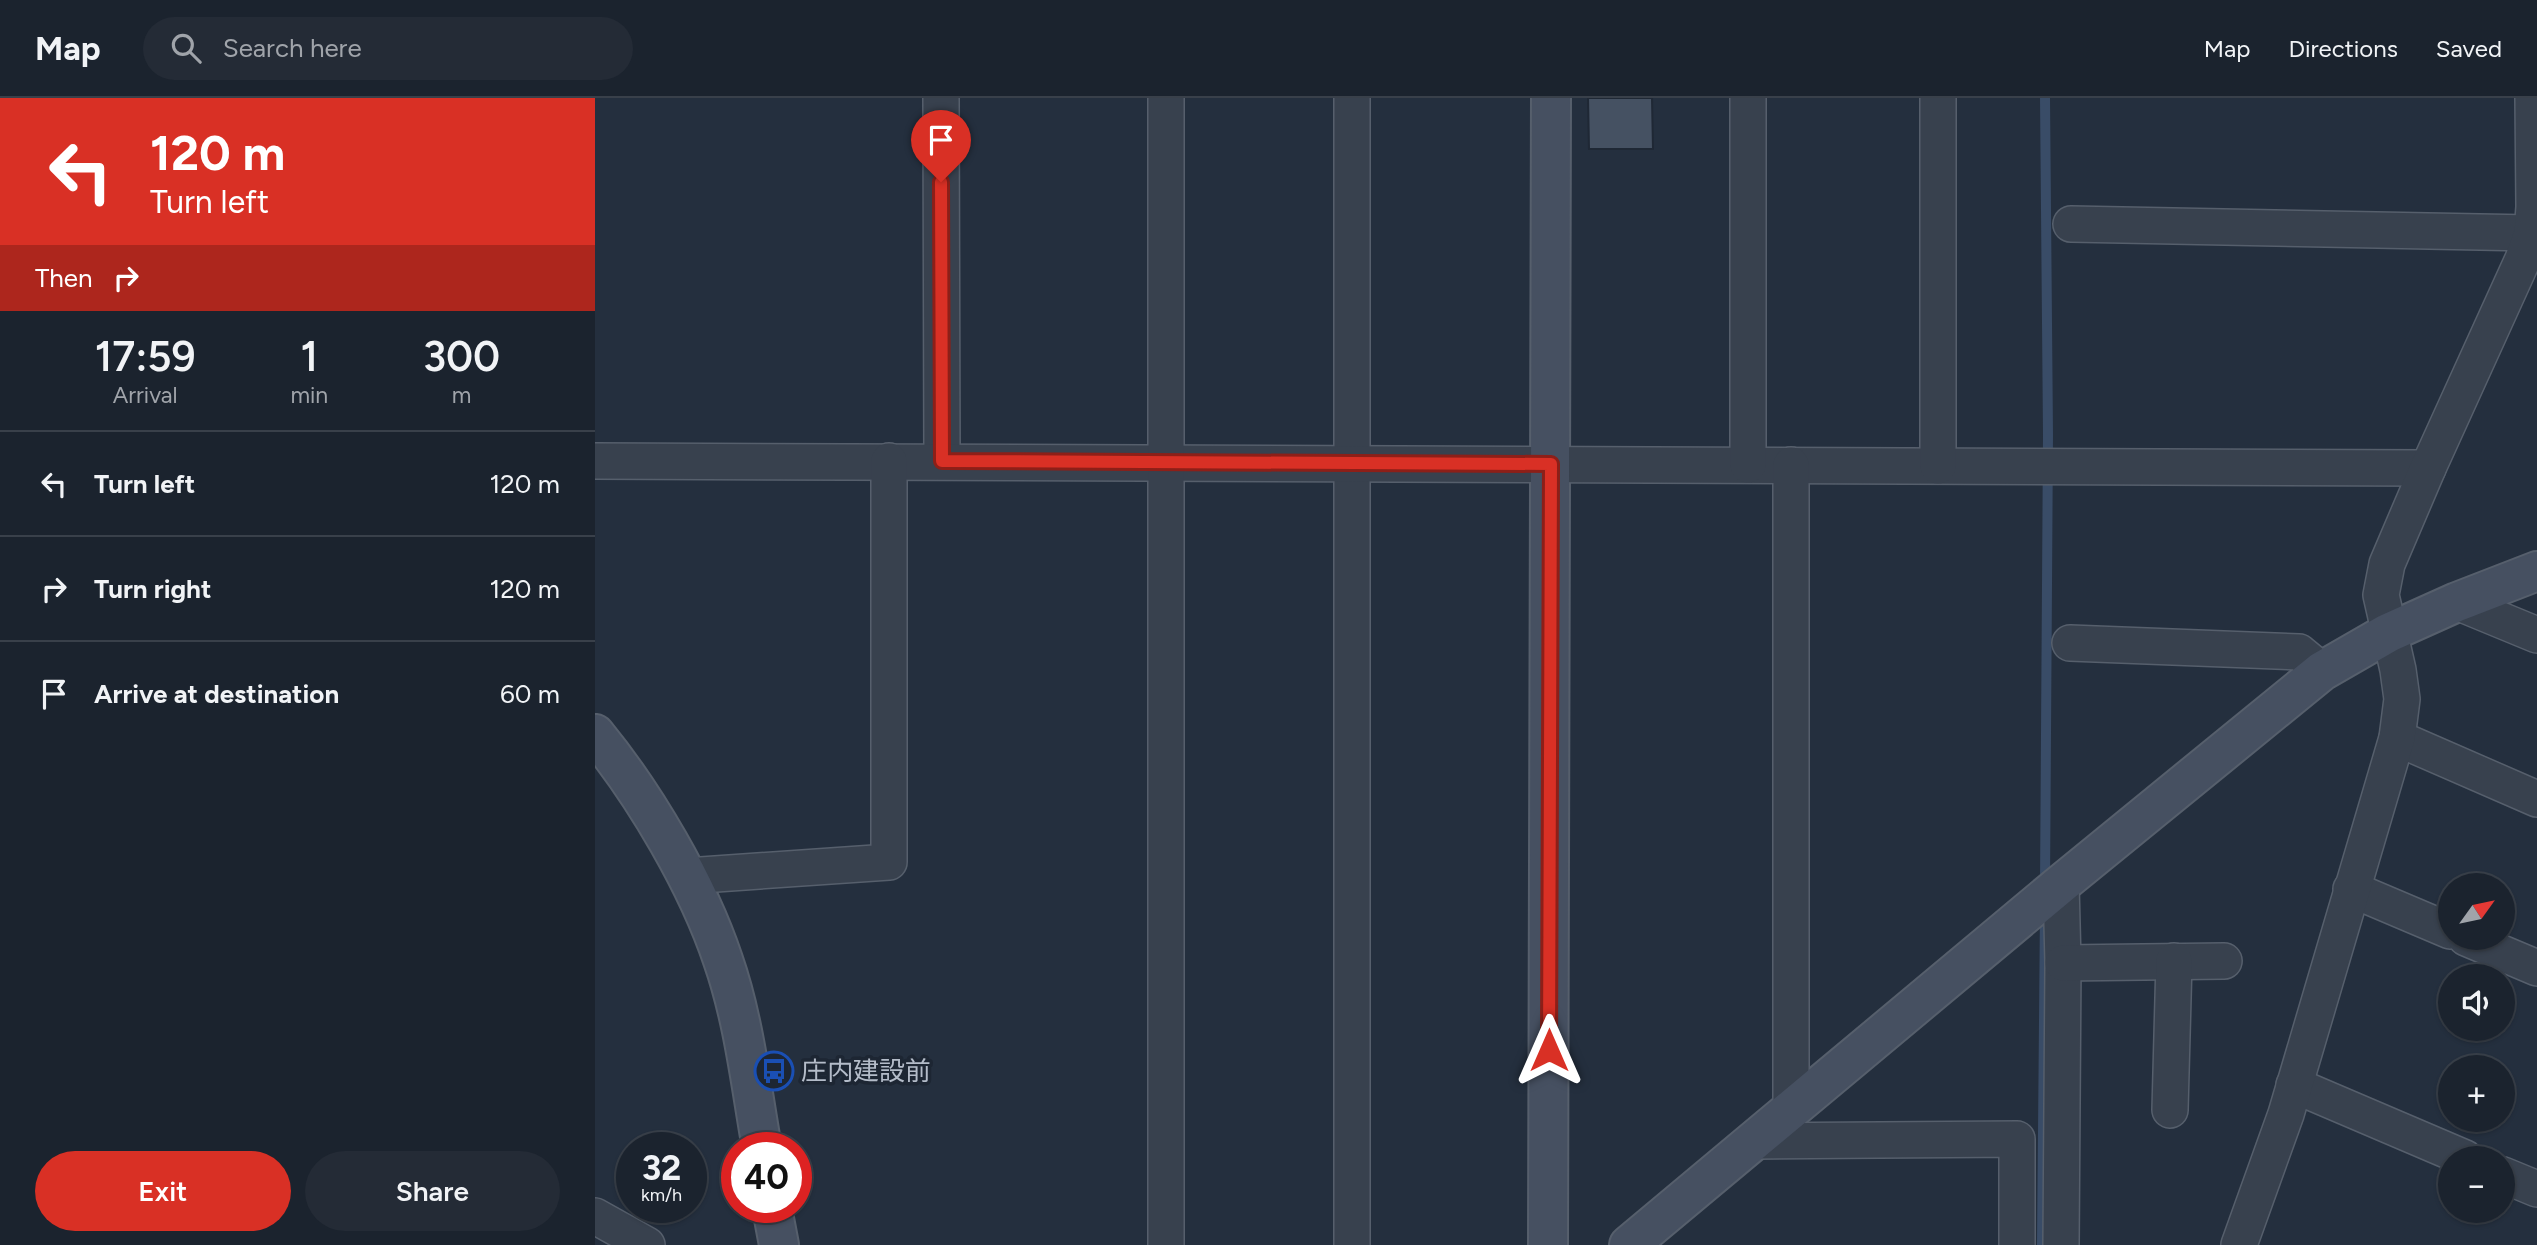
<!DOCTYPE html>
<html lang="en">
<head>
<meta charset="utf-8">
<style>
	:root { --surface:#1b232e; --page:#242b36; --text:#f1f3f6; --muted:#a0a4aa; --line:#39404a; --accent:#d93025 }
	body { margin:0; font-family:Figtree,"Noto Sans JP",sans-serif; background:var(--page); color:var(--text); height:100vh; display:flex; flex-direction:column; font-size:26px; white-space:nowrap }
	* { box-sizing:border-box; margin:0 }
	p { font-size:23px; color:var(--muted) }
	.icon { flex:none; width:38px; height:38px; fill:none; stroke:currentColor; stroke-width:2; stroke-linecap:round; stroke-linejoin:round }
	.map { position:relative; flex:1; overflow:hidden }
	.drawer { display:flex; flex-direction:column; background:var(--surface); width:595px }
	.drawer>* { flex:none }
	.guide { background:#d93025; color:#fff; overflow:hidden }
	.needle { width:46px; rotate:57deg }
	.controls { position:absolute; left:1843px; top:775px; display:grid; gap:14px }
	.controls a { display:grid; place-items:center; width:77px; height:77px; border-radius:50%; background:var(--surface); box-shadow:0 2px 5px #0004,0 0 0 2px var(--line); font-size:35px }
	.speed { position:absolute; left:21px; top:1034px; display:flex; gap:14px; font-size:35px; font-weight:700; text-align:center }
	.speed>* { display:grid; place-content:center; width:91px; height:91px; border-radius:50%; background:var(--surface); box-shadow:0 2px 5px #0004,0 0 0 2px var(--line); line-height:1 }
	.speed small { font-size:18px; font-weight:400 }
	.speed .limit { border:10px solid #d22; background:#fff; color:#111 }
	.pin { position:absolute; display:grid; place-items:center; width:60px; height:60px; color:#fff; margin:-72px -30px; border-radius:50% 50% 50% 0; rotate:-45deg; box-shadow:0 0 7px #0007 }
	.pin .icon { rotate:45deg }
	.me { position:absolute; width:77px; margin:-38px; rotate:0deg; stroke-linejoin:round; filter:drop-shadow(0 0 5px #0008) }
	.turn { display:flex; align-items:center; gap:24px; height:147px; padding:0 35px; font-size:32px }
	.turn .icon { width:91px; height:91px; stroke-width:2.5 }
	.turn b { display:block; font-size:49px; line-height:60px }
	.then { display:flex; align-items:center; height:66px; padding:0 35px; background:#0003; gap:14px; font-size:26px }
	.eta { display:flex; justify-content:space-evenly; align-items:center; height:119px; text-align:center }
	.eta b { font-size:42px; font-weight:600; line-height:49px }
	.cta { display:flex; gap:14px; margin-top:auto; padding:14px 35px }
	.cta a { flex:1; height:80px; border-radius:42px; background:var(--accent); color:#fff; font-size:28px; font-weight:600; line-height:80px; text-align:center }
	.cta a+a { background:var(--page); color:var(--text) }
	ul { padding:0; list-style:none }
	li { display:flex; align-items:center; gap:21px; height:105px; padding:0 35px; border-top:2px solid var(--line) }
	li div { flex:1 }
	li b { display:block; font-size:26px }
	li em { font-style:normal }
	header { display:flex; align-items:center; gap:42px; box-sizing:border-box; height:98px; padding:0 35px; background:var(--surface); border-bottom:2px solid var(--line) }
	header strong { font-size:33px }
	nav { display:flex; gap:38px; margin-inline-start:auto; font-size:24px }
	.search { width:490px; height:63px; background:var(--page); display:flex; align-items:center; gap:18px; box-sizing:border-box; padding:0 24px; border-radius:38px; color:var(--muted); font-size:26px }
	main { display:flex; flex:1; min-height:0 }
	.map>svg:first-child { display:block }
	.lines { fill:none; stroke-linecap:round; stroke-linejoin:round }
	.stream { stroke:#394c67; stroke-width:10 }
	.building { fill:#455162; stroke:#1f2835; stroke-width:2 }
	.street-casing { stroke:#565f6c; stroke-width:38 }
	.secondary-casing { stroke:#565f6c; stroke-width:42 }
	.street { stroke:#38414e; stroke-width:35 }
	.secondary { stroke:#465061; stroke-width:38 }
	.route-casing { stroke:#8d1f18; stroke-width:18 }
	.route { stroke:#d93025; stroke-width:12 }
	.labels { text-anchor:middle; stroke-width:7; stroke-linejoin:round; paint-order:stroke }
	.poi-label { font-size:26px; fill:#b4bcc9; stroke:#1d2633; text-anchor:start }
</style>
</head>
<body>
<header>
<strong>Map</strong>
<div class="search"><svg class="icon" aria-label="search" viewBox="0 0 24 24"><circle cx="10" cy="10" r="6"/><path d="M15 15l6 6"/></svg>Search here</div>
<nav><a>Map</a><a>Directions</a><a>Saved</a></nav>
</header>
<main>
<section class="drawer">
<div class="guide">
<div class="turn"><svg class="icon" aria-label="left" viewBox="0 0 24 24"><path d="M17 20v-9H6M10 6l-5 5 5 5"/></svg><div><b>120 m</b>Turn left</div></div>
<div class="then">Then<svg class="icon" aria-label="right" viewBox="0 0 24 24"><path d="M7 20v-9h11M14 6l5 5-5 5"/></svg></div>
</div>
<div class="eta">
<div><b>17:59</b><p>Arrival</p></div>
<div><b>1</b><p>min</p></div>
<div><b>300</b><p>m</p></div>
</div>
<ul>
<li><svg class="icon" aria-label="left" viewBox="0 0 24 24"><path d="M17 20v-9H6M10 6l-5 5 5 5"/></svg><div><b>Turn left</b></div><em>120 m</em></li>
<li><svg class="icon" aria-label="right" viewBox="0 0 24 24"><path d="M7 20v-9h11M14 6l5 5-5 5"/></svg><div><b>Turn right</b></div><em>120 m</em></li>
<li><svg class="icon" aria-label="arrive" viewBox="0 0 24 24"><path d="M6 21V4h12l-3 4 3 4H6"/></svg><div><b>Arrive at destination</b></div><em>60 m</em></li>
</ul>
<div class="cta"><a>Exit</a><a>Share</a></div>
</section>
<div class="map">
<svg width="1942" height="1147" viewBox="0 0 1942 1147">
	<rect width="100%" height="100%" fill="#242f3e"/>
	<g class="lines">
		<g class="stream">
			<path d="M1450,787L1453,337L1450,0"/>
			<path d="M1447,1147L1450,810"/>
		</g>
	</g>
	<path class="building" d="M993,0H1057L1058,51H994Z"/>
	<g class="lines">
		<defs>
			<g id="street">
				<path d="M346,0L347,363"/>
				<path d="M757,0V1147"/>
				<path d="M1476,126L1937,135"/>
				<path d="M0,363L1833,370"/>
				<path d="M1153,367V0"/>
				<path d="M1343,368V0"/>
				<path d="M1862,504L1942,537"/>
				<path d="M1475,545L1704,554L1727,573"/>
				<path d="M1802,640L1942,701"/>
				<path d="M92,778L294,764V363"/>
				<path d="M1466,786L1468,865L1466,1147"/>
				<path d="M1756,791L1855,833"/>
				<path d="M1871,840L1942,870"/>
				<path d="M1468,865L1629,863"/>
				<path d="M1699,987L1870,1060"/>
				<path d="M1196,1012V367"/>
				<path d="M1575,1012L1579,863"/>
				<path d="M1160,1043L1422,1041V1147"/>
				<path d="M1908,1077L1942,1091"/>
				<path d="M0,1118L52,1147"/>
				<path d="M571,1147V0"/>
				<path d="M1644,1147L1691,1016L1802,640L1807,601L1803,572L1786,497L1792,466L1833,370L1928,161L1937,135L1939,109L1938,0"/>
			</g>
			<g id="secondary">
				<path d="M0,636C50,697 103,787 128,862C149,922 156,988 167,1050"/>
				<path d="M177,1110L184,1147"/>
				<path d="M953,1147L956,0"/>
				<path d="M1034,1147L1466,786L1727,573L1793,535L1862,504L1942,473"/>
			</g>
		</defs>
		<use href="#street" class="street-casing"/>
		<use href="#secondary" class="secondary-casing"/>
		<use href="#street" class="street"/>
		<use href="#secondary" class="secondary"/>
	</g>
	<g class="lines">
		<defs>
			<path id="route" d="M346,84L347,363L956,366L954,952"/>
		</defs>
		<use href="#route" class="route-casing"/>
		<use href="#route" class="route"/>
	</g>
	<defs>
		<symbol id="bus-ring" viewBox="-11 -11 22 22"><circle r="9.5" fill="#1d2633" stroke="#1a4fb4" stroke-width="1.5"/><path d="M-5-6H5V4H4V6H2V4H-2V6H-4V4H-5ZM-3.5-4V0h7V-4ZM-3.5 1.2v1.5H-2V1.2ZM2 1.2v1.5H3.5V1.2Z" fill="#1a4fb4"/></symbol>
	</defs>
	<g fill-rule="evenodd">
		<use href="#bus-ring" x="157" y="951" width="44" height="44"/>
	</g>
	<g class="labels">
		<g class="poi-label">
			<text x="206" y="982">庄内建設前</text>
		</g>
	</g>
</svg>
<div class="controls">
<a><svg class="needle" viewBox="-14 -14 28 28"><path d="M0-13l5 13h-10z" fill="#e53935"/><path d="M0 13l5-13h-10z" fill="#a0a4aa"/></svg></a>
<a><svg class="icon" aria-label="sound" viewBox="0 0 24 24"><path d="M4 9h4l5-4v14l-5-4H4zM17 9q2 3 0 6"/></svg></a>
<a>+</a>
<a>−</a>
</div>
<div class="speed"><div>32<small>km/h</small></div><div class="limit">40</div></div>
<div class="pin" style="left:346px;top:84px;background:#d93025"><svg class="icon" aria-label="arrive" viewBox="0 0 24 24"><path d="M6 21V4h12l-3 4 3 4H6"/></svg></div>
<svg class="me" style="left:954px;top:952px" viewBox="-20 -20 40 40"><path d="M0-17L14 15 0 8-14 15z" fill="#d93025" stroke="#fff" stroke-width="4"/></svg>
</div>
</main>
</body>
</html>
